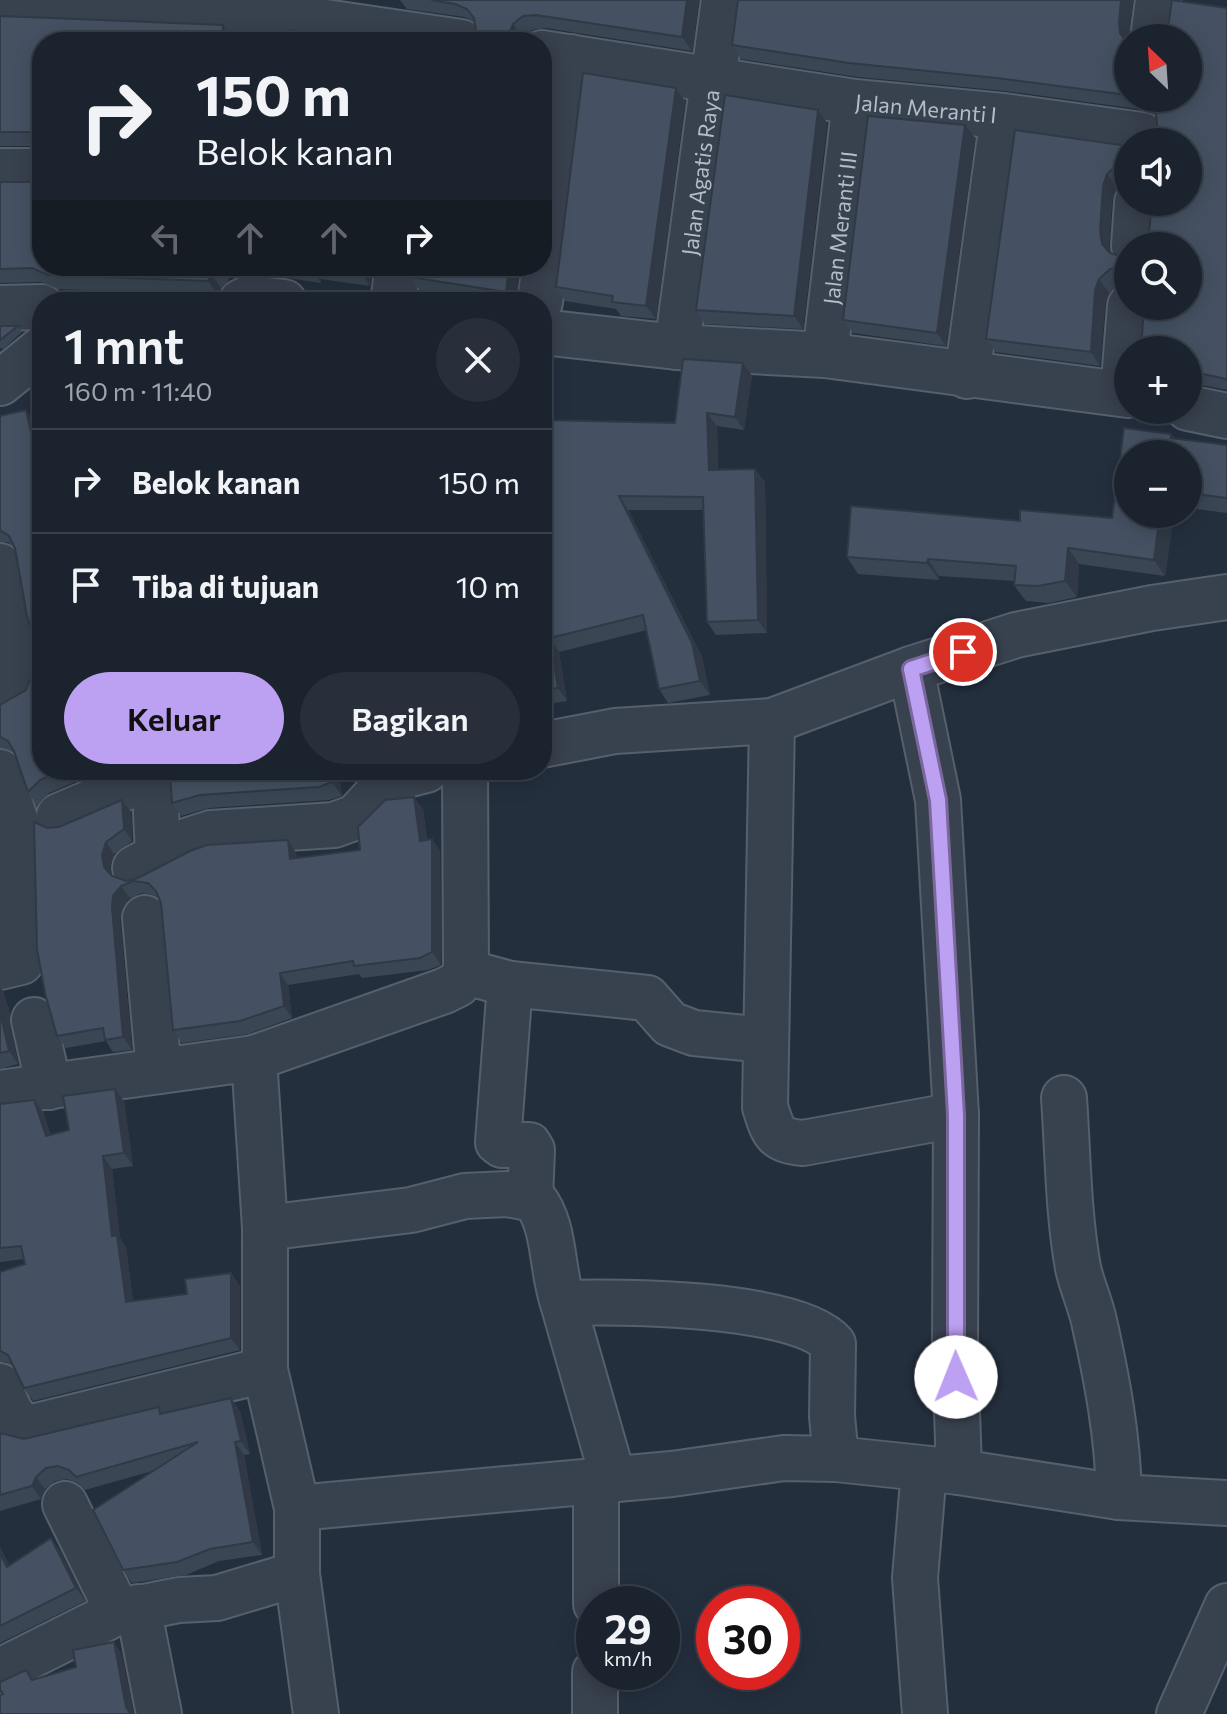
<!DOCTYPE html>
<html lang="id">
<head>
<meta charset="utf-8">
<style>
	:root { --surface:#1b232e; --page:#282f3a; --text:#f1f3f6; --muted:#a0a4aa; --line:#39404a; --accent:#bca0f2 }
	body { margin:0; font-family:Commissioner,sans-serif; background:var(--page); color:var(--text); height:100vh; display:flex; flex-direction:column; font-size:30px; white-space:nowrap }
	* { box-sizing:border-box; margin:0 }
	p { font-size:26px; color:var(--muted) }
	.icon { flex:none; width:44px; height:44px; fill:none; stroke:currentColor; stroke-width:2; stroke-linecap:round; stroke-linejoin:round }
	.map { position:relative; flex:1; overflow:hidden }
	.side { position:absolute; left:32px; top:292px; width:520px; height:488px; display:flex; flex-direction:column; background:var(--surface); border-radius:32px; box-shadow:0 4px 20px #0003,0 0 0 2px var(--line) }
	.side>* { flex:none }
	.banner { position:absolute; left:32px; top:32px; width:520px; height:244px; border-radius:32px; box-shadow:0 4px 20px #0003,0 0 0 2px var(--line); background:#1b232e; color:var(--text); overflow:hidden }
	.needle { width:52px; rotate:335deg }
	.buttons { position:absolute; left:1114px; top:24px; display:grid; gap:16px }
	.buttons a { display:grid; place-items:center; width:88px; height:88px; border-radius:50%; background:var(--surface); box-shadow:0 4px 20px #0003,0 0 0 2px var(--line); font-size:40px }
	.speed { position:absolute; left:576px; top:1586px; display:flex; gap:16px; font-size:40px; font-weight:700; text-align:center }
	.speed>* { display:grid; place-content:center; width:104px; height:104px; border-radius:50%; background:var(--surface); box-shadow:0 4px 20px #0003,0 0 0 2px var(--line); line-height:1 }
	.speed small { font-size:20px; font-weight:400 }
	.speed .limit { border:12px solid #d22; background:#fff; color:#111 }
	.pin { position:absolute; display:grid; place-items:center; width:68px; height:68px; color:#fff; margin:-34px; border:4px solid #fff; border-radius:50%; box-shadow:0 2px 8px #0007 }
	.me { position:absolute; width:88px; margin:-44px; rotate:359deg; stroke-linejoin:round; filter:drop-shadow(0 0 6px #0008) }
	.turn { display:flex; align-items:center; gap:28px; height:168px; padding:0 32px; font-size:36px }
	.turn .icon { width:104px; height:104px; stroke-width:2.5 }
	.turn b { display:block; font-size:56px; line-height:68px }
	.lanes { display:flex; align-items:center; height:76px; padding:0 32px; background:#0003; justify-content:center; gap:40px; direction:ltr }
	.lanes .off { opacity:.35 }
	.round { display:grid; place-items:center; flex:none; width:84px; height:84px; border-radius:42px; background:var(--page) }
	.head { display:flex; align-items:center; justify-content:space-between; height:136px; padding:0 32px }
	h1 { font-size:48px; font-weight:600; line-height:60px }
	.primary-button { display:flex; gap:16px; margin-top:auto; padding:16px 32px }
	.primary-button a { flex:1; height:92px; border-radius:48px; background:var(--accent); color:#111; font-size:32px; font-weight:600; line-height:92px; text-align:center }
	.primary-button a+a { background:var(--page); color:var(--text) }
	ul { padding:0; list-style:none }
	li { display:flex; align-items:center; gap:24px; height:104px; padding:0 32px; border-top:2px solid var(--line) }
	li div { flex:1 }
	li b { display:block; font-size:30px }
	li em { font-style:normal }
	.map>svg:first-child { display:block }
	.lines { fill:none; stroke-linecap:round; stroke-linejoin:round }
	.minor-casing { stroke:#565f6c; stroke-width:48 }
	.minor { stroke:#38414e; stroke-width:44 }
	.wall { fill:#3b4654 }
	.shaded-wall { fill:#303945 }
	.building { fill:#455162; stroke:#303945; stroke-width:2 }
	.route-casing { stroke:#7a689d; stroke-width:20 }
	.route { stroke:#bca0f2; stroke-width:14 }
	.labels { text-anchor:middle; stroke-width:8; stroke-linejoin:round; paint-order:stroke }
	.street-label { font-size:22px; fill:#b4bcc9; stroke:#1d2633 }
</style>
</head>
<body>
<div class="map">
<svg width="1227" height="1714" viewBox="0 0 1227 1714">
	<rect width="100%" height="100%" fill="#242f3e"/>
	<g class="lines">
		<defs>
			<g id="minor">
				<path d="M108,0L107,9L284,16L461,42"/>
				<path d="M0,4L107,9"/>
				<path d="M1153,38L1158,0"/>
				<path id="s1" d="M542,53L855,102L1003,116L1142,135"/>
				<path d="M0,171H42"/>
				<path d="M1134,246L1137,202"/>
				<path d="M241,302L249,298L284,302"/>
				<path d="M393,302L398,266"/>
				<path d="M540,302L571,57"/>
				<path d="M0,308L42,307"/>
				<path d="M542,332L677,347L825,355L1128,395"/>
				<path id="s2" d="M677,347L724,0"/>
				<path id="s3" d="M825,355L855,102"/>
				<path d="M967,376L1003,116"/>
				<path d="M0,383L42,349"/>
				<path d="M1123,394L1130,306"/>
				<path d="M1188,408L1227,416"/>
				<path d="M0,566L12,635L22,669L16,688L0,696"/>
				<path d="M911,669L938,800L956,1115L955,1346L959,1472"/>
				<path d="M772,721L765,1107C773,1132 775,1141 803,1143L956,1115"/>
				<path d="M542,745L615,731L772,721L911,669L1016,635L1152,608L1227,597"/>
				<path d="M154,770L158,854"/>
				<path d="M0,772L17,825"/>
				<path d="M59,816L155,775"/>
				<path d="M0,825H17L21,962L0,967"/>
				<path d="M135,868L189,840L211,833L334,825L356,817L391,779L426,770"/>
				<path d="M145,918L159,1071"/>
				<path d="M466,972L510,984L647,998L670,1024L694,1033L766,1040"/>
				<path d="M510,984L498,1142L502,1145H529L532,1150L530,1198"/>
				<path d="M34,1020L49,1087"/>
				<path d="M254,1058L265,1228V1370L297,1508V1574L316,1714"/>
				<path d="M0,1093L254,1058L444,991L458,984L466,972L465,770"/>
				<path d="M1064,1098C1068,1155 1068,1212 1078,1268C1082,1286 1090,1303 1094,1321C1107,1379 1118,1437 1119,1497"/>
				<path d="M265,1228L411,1210L465,1196L507,1194L534,1199C556,1227 551,1269 563,1303C618,1301 798,1302 833,1344L832,1416L836,1459"/>
				<path d="M563,1303L613,1478"/>
				<path d="M0,1386C6,1403 10,1420 28,1428L265,1370"/>
				<path d="M924,1470L915,1578L925,1714"/>
				<path d="M65,1504L118,1612"/>
				<path d="M297,1508L672,1474L784,1458L836,1459L959,1472L1119,1497L1227,1503"/>
				<path d="M596,1604V1480"/>
				<path d="M138,1607L159,1714"/>
				<path d="M0,1671L118,1612L179,1600L217,1598L297,1574"/>
				<path d="M595,1714V1672"/>
				<path d="M1179,1714L1227,1606"/>
			</g>
		</defs>
		<use href="#minor" class="minor-casing"/>
		<use href="#minor" class="minor"/>
	</g>
	<g class="wall">
		<path d="M400,0H699L692,51L546,28L532,30L522,38L476,31L475,22L465,17L407,9Z"/>
		<path d="M738,0H1133L1128,38V98H1188L1227,8V390L1192,383L1188,384V202L1152,137L1157,125L1156,115L1145,110L1006,91L858,77L741,59L732,45Z"/>
		<path d="M0,16L223,25L232,39V42H42V146H0Z"/>
		<path d="M676,88L685,101L656,319L621,316L616,309L565,301L556,287Z"/>
		<path d="M827,123L803,329L705,324L696,310Z"/>
		<path d="M965,125L975,138L946,346L853,333L843,320Z"/>
		<path d="M1128,146V179L1125,180L1117,187L1112,200L1109,245L1111,253L1122,257L1128,256V282L1120,283L1109,293L1105,304L1100,366L996,352L986,339Z"/>
		<path d="M0,182L42,266H373L370,286L321,279V283L230,269L229,280L221,288L218,295L58,289L41,282L0,283Z"/>
		<path d="M411,266H521L516,302H494L420,290L410,277Z"/>
		<path d="M0,326H18L22,332L3,349L0,348Z"/>
		<path d="M743,363L752,376L744,430L717,426L718,470L755,469L765,482L767,633L716,635L707,622L704,510H628L702,657L710,695L668,703L659,689L647,630L559,652L567,701L542,705V579L548,578L550,491H542V420L675,423Z"/>
		<path d="M0,416L35,423L42,770H103L49,793L37,806L28,792L15,753L4,748H0V705L26,690L36,663L37,649L15,548L8,542H0Z"/>
		<path d="M1124,428L1171,434L1174,438L1227,445V513L1188,508V454H1128V514H1174L1165,576L1079,564L1077,597L1049,603L1026,601L1014,585L1015,581L939,576V580L858,574L847,557L851,506L1020,521V510L1112,518Z"/>
		<path d="M170,770H338L342,796L329,800L209,808L181,816L172,803Z"/>
		<path d="M122,800L131,812L132,841L114,854L110,868L112,876L126,881L296,853L297,858L360,850L423,809L427,840L432,839L440,851L441,965L428,970L362,978L359,974L288,985L292,1018L248,1034L182,1043L173,1030L161,903L159,898L156,896L142,893L130,898L122,908L120,920L132,1050L113,1052L106,1041L66,1048L57,1036L47,828L59,827Z"/>
		<path d="M0,987L3,991L10,1013V1025L18,1064L0,1069Z"/>
		<path d="M124,1101L133,1166L112,1169L120,1238L126,1247L133,1301L187,1294L231,1273L240,1286V1350L33,1401L24,1388L13,1366L6,1362H0V1272L25,1264L24,1259L0,1262V1104L43,1112L51,1135L69,1130Z"/>
		<path d="M159,1407L164,1413L240,1411L250,1454L244,1455L262,1555L219,1561L186,1575L132,1583L123,1570L156,1470L85,1490L78,1483L67,1479L55,1481L45,1489L41,1499L0,1511V1433L24,1439Z"/>
		<path d="M0,1547L9,1565L60,1551L85,1601L0,1643Z"/>
	</g>
	<g class="shaded-wall">
		<path d="M687,0H699L692,51L682,37Z"/>
		<path d="M1121,0H1133L1128,44L1120,33L1119,22Z"/>
		<path d="M513,24L522,38L520,42H508V36Z"/>
		<path d="M223,25L232,39V42H222Z"/>
		<path d="M676,88L685,101L656,319L646,306Z"/>
		<path d="M818,110L827,123L803,329L794,316Z"/>
		<path d="M965,125L975,138L946,346L937,333Z"/>
		<path d="M1107,174L1117,187L1112,200L1109,245L1112,258L1102,244L1100,231L1103,186Z"/>
		<path d="M220,266H228L230,269L229,280Z"/>
		<path d="M311,266L321,279V283L311,269Z"/>
		<path d="M361,266H373L370,286L360,272Z"/>
		<path d="M509,266H521L516,302H514L506,292Z"/>
		<path d="M211,274L221,288L218,295L208,281Z"/>
		<path d="M1099,279L1109,293L1105,304L1100,366L1091,352L1095,290Z"/>
		<path d="M743,363L752,376L744,430L735,417Z"/>
		<path d="M26,410L35,423L42,452V465L37,458Z"/>
		<path d="M707,413L717,426L718,483L709,470Z"/>
		<path d="M755,469L765,482L767,633L758,620Z"/>
		<path d="M619,496L628,510L702,657L710,695L700,681Z"/>
		<path d="M1160,514H1174L1165,576L1154,560Z"/>
		<path d="M1068,548L1079,564L1077,597L1065,581Z"/>
		<path d="M928,559L939,576V580L927,563Z"/>
		<path d="M550,638L559,652L567,701L558,688Z"/>
		<path d="M331,770H338L342,796L332,782Z"/>
		<path d="M414,797L423,809L428,853L420,841Z"/>
		<path d="M122,800L131,812L132,841L124,829Z"/>
		<path d="M432,839L440,851L441,965L432,952Z"/>
		<path d="M288,840L296,853L298,871L290,859Z"/>
		<path d="M106,842L114,854L110,868L113,879L104,867L102,855Z"/>
		<path d="M121,886L130,898L122,908L120,920L132,1050L123,1037L112,907L113,896Z"/>
		<path d="M280,973L288,985L292,1018L284,1006Z"/>
		<path d="M0,987L3,991L10,1013V1025L18,1064L9,1051L0,1012Z"/>
		<path d="M115,1089L124,1101L133,1166L124,1153Z"/>
		<path d="M34,1100L43,1112L55,1148L46,1136Z"/>
		<path d="M103,1156L112,1169L120,1238L126,1247L135,1314L126,1302L112,1236Z"/>
		<path d="M231,1273L240,1286V1350L231,1338Z"/>
		<path d="M231,1398L240,1411L250,1454L241,1441Z"/>
		<path d="M235,1442L244,1455L262,1555L253,1542Z"/>
		<path d="M36,1477L45,1489L41,1499L32,1486Z"/>
		<path d="M51,1538L60,1551L85,1601L76,1588Z"/>
		<path d="M0,1547L16,1580L7,1567L0,1553Z"/>
		<path d="M114,1642L122,1654L134,1714H131L126,1707Z"/>
	</g>
	<g class="building">
		<path d="M431,0H687L682,37L536,15L523,16L513,24L508,36V42H472L476,31L474,18L467,9L455,4Z"/>
		<path d="M738,0H1121L1119,22L1120,33L1128,44V95L997,78L849,63L732,45Z"/>
		<path d="M1172,0L1227,8V380L1222,378L1188,371V350H1141L1144,306H1188V246H1145L1149,235L1152,202H1188V142H1145L1152,137L1157,125L1156,113L1148,102L1139,98H1188V38H1164L1168,28Z"/>
		<path d="M0,16L223,25L222,42H42V135L32,132H0Z"/>
		<path d="M290,30L373,42H288Z"/>
		<path d="M583,73L676,88L646,306L612,302L613,296L556,287Z"/>
		<path d="M725,95L818,110L794,316L696,310Z"/>
		<path d="M868,116L965,125L937,333L843,320Z"/>
		<path d="M1015,130L1128,146V164L1116,166L1107,174L1103,186L1100,231L1102,244L1110,253L1122,257L1128,256V269L1123,268L1110,269L1099,279L1095,290L1091,352L986,339Z"/>
		<path d="M42,180V266H220L211,274L208,281L48,275L32,268L0,269V182H33Z"/>
		<path d="M292,266H311V269Z"/>
		<path d="M319,266H361L360,272Z"/>
		<path d="M411,266H509L506,292L410,277Z"/>
		<path d="M0,326H18L0,340Z"/>
		<path d="M683,359L743,363L735,417L707,413L709,470L755,469L758,620L707,622L703,497L619,496L692,643L700,681L659,689L643,615L550,638L558,688L542,690V579L548,578L550,478H542V420L675,423Z"/>
		<path d="M26,410L37,458L42,456V770H62L40,780L28,792L14,751L8,741L0,737V705L26,690L36,663L37,649L27,616L15,548L9,536L0,530V416Z"/>
		<path d="M1124,428L1171,434V438L1227,445V498L1188,493V454H1128V514H1160L1154,560L1068,548L1065,581L1038,586L1014,585L1016,566L928,559L927,563L847,557L851,506L1020,521V510L1112,518Z"/>
		<path d="M170,770H331L332,782L319,787L200,795L172,803Z"/>
		<path d="M414,797L420,841L432,839V952L420,958L354,966L353,961L280,973L284,1006L240,1021L173,1030L161,903L156,891L148,883L133,881L121,886L113,896L112,907L123,1037L105,1040L103,1028L57,1036L45,993L37,949L34,822L47,828L59,827L122,800L124,829L106,842L102,855L104,867L112,876L126,881L138,878L190,851L207,845L288,840L290,859L360,850L358,827L385,800Z"/>
		<path d="M0,998V1012L9,1051L0,1053Z"/>
		<path d="M115,1089L124,1153L103,1156L112,1236L117,1235L126,1302L187,1294L185,1279L231,1273V1338L24,1388L8,1355L0,1351V1272L25,1264L21,1246L0,1248V1104L34,1100L46,1136L69,1130L63,1096Z"/>
		<path d="M231,1398L241,1441L235,1442L253,1542L210,1549L177,1562L123,1570L93,1510L198,1442L76,1477L69,1470L58,1466L46,1468L36,1477L32,1486L0,1495V1433L24,1439L159,1407L160,1414Z"/>
		<path d="M51,1538L76,1588L0,1626V1553L7,1567Z"/>
		<path d="M114,1642L126,1707L131,1714H0V1695L3,1694L0,1689V1682L26,1670L32,1680L76,1667L73,1650Z"/>
	</g>
	<g class="lines">
		<defs>
			<path id="route" d="M956,1377V1115L938,800L911,669L963,652"/>
		</defs>
		<use href="#route" class="route-casing"/>
		<use href="#route" class="route"/>
	</g>
	<g class="labels">
		<g class="street-label">
			<text dy="8" stroke="none"><textPath href="#s1" startOffset="388">Jalan Meranti I</textPath></text>
			<text dy="8" stroke="none"><textPath href="#s2" startOffset="176">Jalan Agatis Raya</textPath></text>
			<text dy="8" stroke="none"><textPath href="#s3" startOffset="128">Jalan Meranti III</textPath></text>
		</g>
	</g>
</svg>
<div class="buttons">
<a><svg class="needle" viewBox="-14 -14 28 28"><path d="M0-13l5 13h-10z" fill="#e53935"/><path d="M0 13l5-13h-10z" fill="#a0a4aa"/></svg></a>
<a><svg class="icon" aria-label="sound" viewBox="0 0 24 24"><path d="M4 9h4l5-4v14l-5-4H4zM17 9q2 3 0 6"/></svg></a>
<a><svg class="icon" aria-label="search" viewBox="0 0 24 24"><circle cx="10" cy="10" r="6"/><path d="M15 15l6 6"/></svg></a>
<a>+</a>
<a>−</a>
</div>
<div class="speed"><div>29<small>km/h</small></div><div class="limit">30</div></div>
<div class="pin" style="left:963px;top:652px;background:#d93025"><svg class="icon" aria-label="arrive" viewBox="0 0 24 24"><path d="M6 21V4h12l-3 4 3 4H6"/></svg></div>
<svg class="me" style="left:956px;top:1377px" viewBox="-20 -20 40 40"><circle r="19" fill="#fff"/><path d="M0-13L10 11 0 6-10 11z" fill="#bca0f2"/></svg>
<div class="banner">
<div class="turn"><svg class="icon" aria-label="right" viewBox="0 0 24 24"><path d="M7 20v-9h11M14 6l5 5-5 5"/></svg><div><b>150 m</b>Belok kanan</div></div>
<div class="lanes"><svg class="icon off" aria-label="left" viewBox="0 0 24 24"><path d="M17 20v-9H6M10 6l-5 5 5 5"/></svg><svg class="icon off" aria-label="ahead" viewBox="0 0 24 24"><path d="M12 20V5M6 11l6-6 6 6"/></svg><svg class="icon off" aria-label="ahead" viewBox="0 0 24 24"><path d="M12 20V5M6 11l6-6 6 6"/></svg><svg class="icon" aria-label="right" viewBox="0 0 24 24"><path d="M7 20v-9h11M14 6l5 5-5 5"/></svg></div>
</div>
<section class="side">
<div class="head"><div><h1>1 mnt</h1><p>160 m · 11:40</p></div><a class="round"><svg class="icon" aria-label="close" viewBox="0 0 24 24"><path d="M6 6l12 12M18 6L6 18"/></svg></a></div>
<ul>
<li><svg class="icon" aria-label="right" viewBox="0 0 24 24"><path d="M7 20v-9h11M14 6l5 5-5 5"/></svg><div><b>Belok kanan</b></div><em>150 m</em></li>
<li><svg class="icon" aria-label="arrive" viewBox="0 0 24 24"><path d="M6 21V4h12l-3 4 3 4H6"/></svg><div><b>Tiba di tujuan</b></div><em>10 m</em></li>
</ul>
<div class="primary-button"><a>Keluar</a><a>Bagikan</a></div>
</section>
</div>
</body>
</html>
